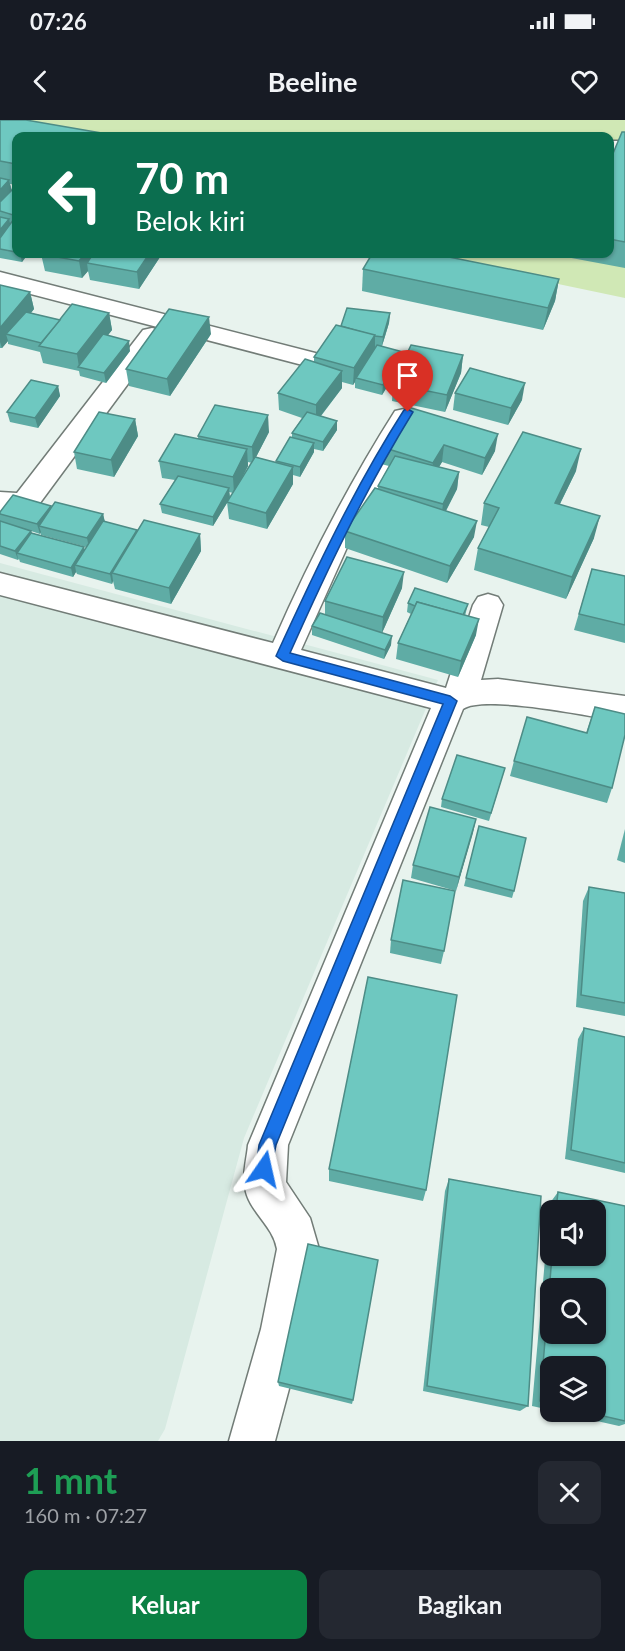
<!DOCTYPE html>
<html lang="id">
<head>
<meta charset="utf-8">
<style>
	:root { --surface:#171b24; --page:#242831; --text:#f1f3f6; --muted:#9ea1a6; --accent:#0b8043 }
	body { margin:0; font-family:Lato,sans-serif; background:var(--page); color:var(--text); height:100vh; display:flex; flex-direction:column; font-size:22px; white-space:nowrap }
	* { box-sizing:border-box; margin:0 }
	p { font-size:20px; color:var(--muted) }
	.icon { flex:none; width:33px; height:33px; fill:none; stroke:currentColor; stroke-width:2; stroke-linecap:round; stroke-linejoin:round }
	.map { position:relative; height:1321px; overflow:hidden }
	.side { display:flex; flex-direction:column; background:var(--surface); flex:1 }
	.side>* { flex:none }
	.banner { position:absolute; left:12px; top:12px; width:602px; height:126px; border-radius:12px; box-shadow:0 2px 4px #0004; background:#0b6e4f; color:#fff; overflow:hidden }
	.buttons { position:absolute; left:540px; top:1080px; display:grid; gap:12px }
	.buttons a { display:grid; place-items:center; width:66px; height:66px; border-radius:12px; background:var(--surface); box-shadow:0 2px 4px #0004; font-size:30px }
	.pin { position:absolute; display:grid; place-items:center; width:51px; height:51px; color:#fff; margin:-62px -26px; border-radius:50% 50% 50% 0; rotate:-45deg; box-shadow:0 0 6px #0007 }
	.pin .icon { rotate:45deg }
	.me { position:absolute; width:66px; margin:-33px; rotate:11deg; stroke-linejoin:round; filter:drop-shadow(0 0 4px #0008) }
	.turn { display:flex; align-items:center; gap:21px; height:126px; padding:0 24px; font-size:27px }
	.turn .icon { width:78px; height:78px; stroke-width:2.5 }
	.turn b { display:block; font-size:42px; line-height:51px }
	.round { display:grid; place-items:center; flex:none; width:63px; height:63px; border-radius:12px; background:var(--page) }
	.overview { display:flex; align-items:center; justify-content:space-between; height:102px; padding:0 24px }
	h1 { font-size:36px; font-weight:700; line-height:45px; color:#1e9e55 }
	.button { display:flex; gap:12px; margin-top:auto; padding:12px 24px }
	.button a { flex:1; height:69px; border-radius:12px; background:var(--accent); color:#fff; font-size:24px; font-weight:700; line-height:69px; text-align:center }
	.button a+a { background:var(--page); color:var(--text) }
	.status { display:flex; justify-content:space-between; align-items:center; height:42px; padding:0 30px; background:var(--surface); direction:ltr }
	.status svg { height:16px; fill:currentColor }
	header { display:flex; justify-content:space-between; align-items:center; height:78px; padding:0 24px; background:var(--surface); font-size:27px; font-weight:700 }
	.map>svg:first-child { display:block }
	.built { fill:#d7eae2 }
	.green { fill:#d0e8b5 }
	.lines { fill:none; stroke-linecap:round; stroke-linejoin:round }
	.minor-casing { stroke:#727c77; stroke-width:3 }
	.minor { fill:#fff; fill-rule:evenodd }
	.wall { fill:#5faca5; fill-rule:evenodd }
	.shaded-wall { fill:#4d8c86 }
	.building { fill:#6ec8c0; stroke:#4d8c86; stroke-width:1.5; fill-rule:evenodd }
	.route { fill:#1a73e8; stroke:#114b97; stroke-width:1.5 }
</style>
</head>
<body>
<div class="status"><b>07:26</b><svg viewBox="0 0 49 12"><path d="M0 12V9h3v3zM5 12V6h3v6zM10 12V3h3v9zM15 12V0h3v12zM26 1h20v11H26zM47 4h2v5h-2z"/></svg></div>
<header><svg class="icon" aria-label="back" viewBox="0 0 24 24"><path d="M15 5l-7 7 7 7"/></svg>Beeline<svg class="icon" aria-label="heart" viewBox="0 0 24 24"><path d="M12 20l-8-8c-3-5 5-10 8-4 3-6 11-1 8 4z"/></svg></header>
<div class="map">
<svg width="625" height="1321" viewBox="0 0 625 1321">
	<rect width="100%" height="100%" fill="#e8f3ee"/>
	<path class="built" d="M0,443L438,560L244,1018L165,1309L158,1321H0Z"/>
	<path class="green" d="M0,0H625V178L414,134H609V16H16Z"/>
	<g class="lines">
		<defs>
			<g id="minor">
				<rect x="609" y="21" width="16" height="12"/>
				<path d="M0,152L323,235L326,240L323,245L314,248L0,166Z"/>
				<path d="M152,208L161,210L164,215L37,387L16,394L0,392V372L17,373L143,210Z"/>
				<path d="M404,289L413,291L417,297L353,414L301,530L446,568L473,485L478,477L488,474L498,477L503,485L481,560L498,559L625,576V602C594,597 484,574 463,589L288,1025L286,1062L310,1098L319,1129L305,1209L275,1321H229L261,1209L277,1129C273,1105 248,1091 245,1067C242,1055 247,1038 248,1025L431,588L0,475V453L273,523C308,443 348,365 395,291Z"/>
			</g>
		</defs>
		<use href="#minor" class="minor-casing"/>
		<use href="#minor" class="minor"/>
	</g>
	<g class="wall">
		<path d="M0,0L16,16V65L10,64L12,70L16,67V134H28L22,142L0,138Z"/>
		<path d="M625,12V148L550,134H609V43Z"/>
		<path d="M41,134H162L139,169L90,160L88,151L82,158L45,151Z"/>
		<path d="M363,149L559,159L555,181L543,210L362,171Z"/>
		<path d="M0,165L30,172L34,189L31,193L60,200L109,193L112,210L107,216L130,231L106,263L80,256L79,251L43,243L40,232L8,224V221L2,228H0Z"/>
		<path d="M390,193L389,203L382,226L403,241L382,275L355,268V262L353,265L342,262V268L321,296L337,301V310L323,331L314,329V332L300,357L293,355V364L267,409L229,399L227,382L233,373L229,372L230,378L213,406L162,393L160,384L175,360L162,358L159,341L198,319V316L269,312L256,337L276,343L292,317V313L302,298L279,290L278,273L314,242V237L341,206ZM248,342L252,343L240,362L248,346Z"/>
		<path d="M211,214L170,276L129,266L126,249Z"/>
		<path d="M463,235L461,253L445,292L392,281L393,264Z"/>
		<path d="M58,266L60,276L38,308L10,302L7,292Z"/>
		<path d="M455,273L522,280L508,305L453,290Z"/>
		<path d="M408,287L495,331L482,355L442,342L439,347L459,352L457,369L446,391L474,417L447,463L345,428V411L378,368V366L389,346L381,344L382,327Z"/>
		<path d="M135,299L138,316L114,357L77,349L74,332Z"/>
		<path d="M576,351L560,384L594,418L566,479L474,450L478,428L489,407L481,405L484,383Z"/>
		<path d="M51,386L52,387L103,394L105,402L137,410L200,414L201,431L171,484L115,469L113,461L112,464L77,454L76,452L73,457L20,442L19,439L18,440L0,434V392ZM31,411L40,414L41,413V415L86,427L85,429L32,413Z"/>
		<path d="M592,449L625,456V523L574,510Z"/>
		<path d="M402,468L382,513L391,525L384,539L312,515V506L325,494V481Z"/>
		<path d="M408,483L468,484L465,496L476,515L458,557L396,539L398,523L411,494L407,492Z"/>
		<path d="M595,587L612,668L607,683L510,656L514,641L586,613Z"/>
		<path d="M505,648L489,701L441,687L442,679Z"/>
		<path d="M476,699L456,771L411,758L413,745Z"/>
		<path d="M479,706L514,771L512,778L464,766Z"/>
		<path d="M625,709V743L617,740Z"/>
		<path d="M589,767L625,773V896L576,887L583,781Z"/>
		<path d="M391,820L444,831L441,844L390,833Z"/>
		<path d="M584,908L625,917V1053L565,1039L578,919Z"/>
		<path d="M329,1049L426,1070L423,1081L329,1061Z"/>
		<path d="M449,1059L528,1286L520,1291L423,1271L445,1071Z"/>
		<path d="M558,1072L625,1086V1304L619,1306L557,1292H596L550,1246V1290L532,1286L550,1083ZM550,1090H596V1136H550Z"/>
		<path d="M278,1262L353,1280L352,1284L279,1266Z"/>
	</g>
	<g class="shaded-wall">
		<path d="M9,60L13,77L0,92V70Z"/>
		<path d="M9,99L11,108L0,123V110Z"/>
		<path d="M20,134H28L22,142Z"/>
		<path d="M85,134H101L87,143L88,151L82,158L79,141Z"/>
		<path d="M149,134H162L139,169L137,152Z"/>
		<path d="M559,159L555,181L543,210L548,188Z"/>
		<path d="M30,172L34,189L12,216L6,214L8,221L2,228L0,222V208Z"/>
		<path d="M109,193L112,210L83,248L79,247L77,234Z"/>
		<path d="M390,193L389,203L382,226L383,217Z"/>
		<path d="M209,197L211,214L170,276L167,259Z"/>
		<path d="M375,215V232L356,258L355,262L353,265L354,248Z"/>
		<path d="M129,221L130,231L106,263L104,253Z"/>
		<path d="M403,232V241L382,275L383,265Z"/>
		<path d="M463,235L461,253L445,292L447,275Z"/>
		<path d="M342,251V268L316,302V285Z"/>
		<path d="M525,263L522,280L508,305L511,288Z"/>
		<path d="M58,266L60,276L38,308L35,298Z"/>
		<path d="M268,295L269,312L253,343L252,327Z"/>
		<path d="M135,299L138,316L114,357L111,340Z"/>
		<path d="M337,301V310L323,331V322Z"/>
		<path d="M498,314L495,331L482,355L485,338Z"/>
		<path d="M314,323V332L300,357V347Z"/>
		<path d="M444,325L442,342L431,360L433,343Z"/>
		<path d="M247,329L248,346L234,373L233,357Z"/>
		<path d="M581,329L576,351L550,404L555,383Z"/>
		<path d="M293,347V364L267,409L266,393Z"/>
		<path d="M459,352L457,369L441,400L443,384Z"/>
		<path d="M229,368L230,378L213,406V397Z"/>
		<path d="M51,386L54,395L39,406L41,412L40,414L37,404Z"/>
		<path d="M103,394L105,403L89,428L87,418Z"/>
		<path d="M600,396L594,418L566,479L572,457Z"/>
		<path d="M477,401L474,417L447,463L450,446Z"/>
		<path d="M137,410L112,453L113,461L112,464L110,454Z"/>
		<path d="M31,411L34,420L17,433L18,440L15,431Z"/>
		<path d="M200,414L201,431L171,484L169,468Z"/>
		<path d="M84,427L86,436L75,445L76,452L73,457L71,448Z"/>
		<path d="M404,452L402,468L382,513L383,497Z"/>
		<path d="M479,499L476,515L458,557L461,541Z"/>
		<path d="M392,516L391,525L384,539L385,530Z"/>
		<path d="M476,699L473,713L456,771L459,757Z"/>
	</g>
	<g class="building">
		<path d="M0,0H26L119,16H16V44L0,41Z"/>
		<path d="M622,12H625V122L609,119V43Z"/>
		<path d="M0,58L9,60L0,70Z"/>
		<path d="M15,67H16V91L13,95L0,91V82Z"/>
		<path d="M16,96V132L0,129V118Z"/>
		<path d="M0,97L9,99L0,110Z"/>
		<path d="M41,134H85L79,141Z"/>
		<path d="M93,134H149L137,152L87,143Z"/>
		<path d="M372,134H434L559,159L548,188L363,149Z"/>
		<path d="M0,165L30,172L0,208Z"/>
		<path d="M72,184L109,193L77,234L39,226Z"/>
		<path d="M347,188L390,193L383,217L375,216L341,206Z"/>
		<path d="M169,189L209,197L167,259L126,249Z"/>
		<path d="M26,192L60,200L41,223L6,214Z"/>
		<path d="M336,205L375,215L354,248L314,237Z"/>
		<path d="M103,214L129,221L104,253L78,247Z"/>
		<path d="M377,225L403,232L383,265L356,258Z"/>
		<path d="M411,225L463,235L447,275L393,264Z"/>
		<path d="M305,239L342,251L316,285L278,273Z"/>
		<path d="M470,248L525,263L511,288L455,273Z"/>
		<path d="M31,260L58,266L35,298L7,292Z"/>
		<path d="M215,285L268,295L252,327L198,316Z"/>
		<path d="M408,287L498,314L485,338L444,325L433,343L382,327Z"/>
		<path d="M99,292L135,299L111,340L74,332Z"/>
		<path d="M307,292L337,301L323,322L292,313Z"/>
		<path d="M523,312L581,329L555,383L600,396L572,457L478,428L499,388L484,383Z"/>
		<path d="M175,314L247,329L233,357L159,341Z"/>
		<path d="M290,317L314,323L300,347L276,341Z"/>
		<path d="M395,336L459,352L443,384L378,366Z"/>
		<path d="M255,337L293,347L266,393L227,382Z"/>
		<path d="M178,356L229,368L213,397L160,384Z"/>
		<path d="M375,368L477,401L450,446L345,411Z"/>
		<path d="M13,375L51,386L37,404L0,394V392Z"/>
		<path d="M55,382L103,394L87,418L39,406Z"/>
		<path d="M144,400L200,414L169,468L112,453Z"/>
		<path d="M0,401L31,411L15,431L0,426Z"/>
		<path d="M103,401L137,410L110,454L75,445Z"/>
		<path d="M31,413L84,427L71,448L17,433Z"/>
		<path d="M347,437L404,452L383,497L325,481Z"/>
		<path d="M592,449L625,456V505L579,494Z"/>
		<path d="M415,468L468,484L463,495L417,482L415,486L408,483Z"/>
		<path d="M417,482L479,499L461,541L398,523Z"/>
		<path d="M320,493L392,516L385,530L312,506Z"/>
		<path d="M595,587L625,594V615L612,668L514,641L527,597L587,613Z"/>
		<path d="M457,635L505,648L491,693L442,679Z"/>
		<path d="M430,687L476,699L459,757L413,745Z"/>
		<path d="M479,706L526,718L514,771L466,758Z"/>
		<path d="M403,760L455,771L444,831L391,820Z"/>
		<path d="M589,767L625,773V883L581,875Z"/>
		<path d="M368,857L457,875L426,1070L329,1049Z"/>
		<path d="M584,908L625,917V1043L571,1030Z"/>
		<path d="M449,1059L541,1076L528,1286L427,1266Z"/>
		<path d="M558,1072L625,1086V1301L586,1292H596V1246H550V1283L540,1281L552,1136H596V1090H556ZM550,1168H596V1214H550Z"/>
		<path d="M308,1124L378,1140L353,1280L278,1262Z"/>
	</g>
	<path class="route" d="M408,289L413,292C365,370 327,450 290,533L450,576L457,581L276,1025L270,1055L264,1058L259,1055L256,1049L259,1025L443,584L283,541L276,536C315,451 354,368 404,290Z"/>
</svg>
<div class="buttons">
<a><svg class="icon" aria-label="sound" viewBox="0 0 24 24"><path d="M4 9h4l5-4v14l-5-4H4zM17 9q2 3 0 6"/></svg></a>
<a><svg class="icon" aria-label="search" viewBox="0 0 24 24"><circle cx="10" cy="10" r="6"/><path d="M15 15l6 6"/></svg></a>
<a><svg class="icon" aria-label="layers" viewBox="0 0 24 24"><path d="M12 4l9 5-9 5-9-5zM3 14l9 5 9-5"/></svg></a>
</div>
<div class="pin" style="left:408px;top:292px;background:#d93025"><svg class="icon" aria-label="arrive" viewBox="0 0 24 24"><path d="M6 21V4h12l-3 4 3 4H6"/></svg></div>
<svg class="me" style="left:264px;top:1049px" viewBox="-20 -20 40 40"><path d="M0-17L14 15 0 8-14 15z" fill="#1a73e8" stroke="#fff" stroke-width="4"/></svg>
<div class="banner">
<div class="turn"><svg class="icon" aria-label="left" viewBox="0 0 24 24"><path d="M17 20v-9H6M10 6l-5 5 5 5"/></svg><div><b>70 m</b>Belok kiri</div></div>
</div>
</div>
<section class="side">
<div class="overview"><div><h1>1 mnt</h1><p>160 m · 07:27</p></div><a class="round"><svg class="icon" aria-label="close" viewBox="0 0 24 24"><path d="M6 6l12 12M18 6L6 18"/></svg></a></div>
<div class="button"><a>Keluar</a><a>Bagikan</a></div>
</section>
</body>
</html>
